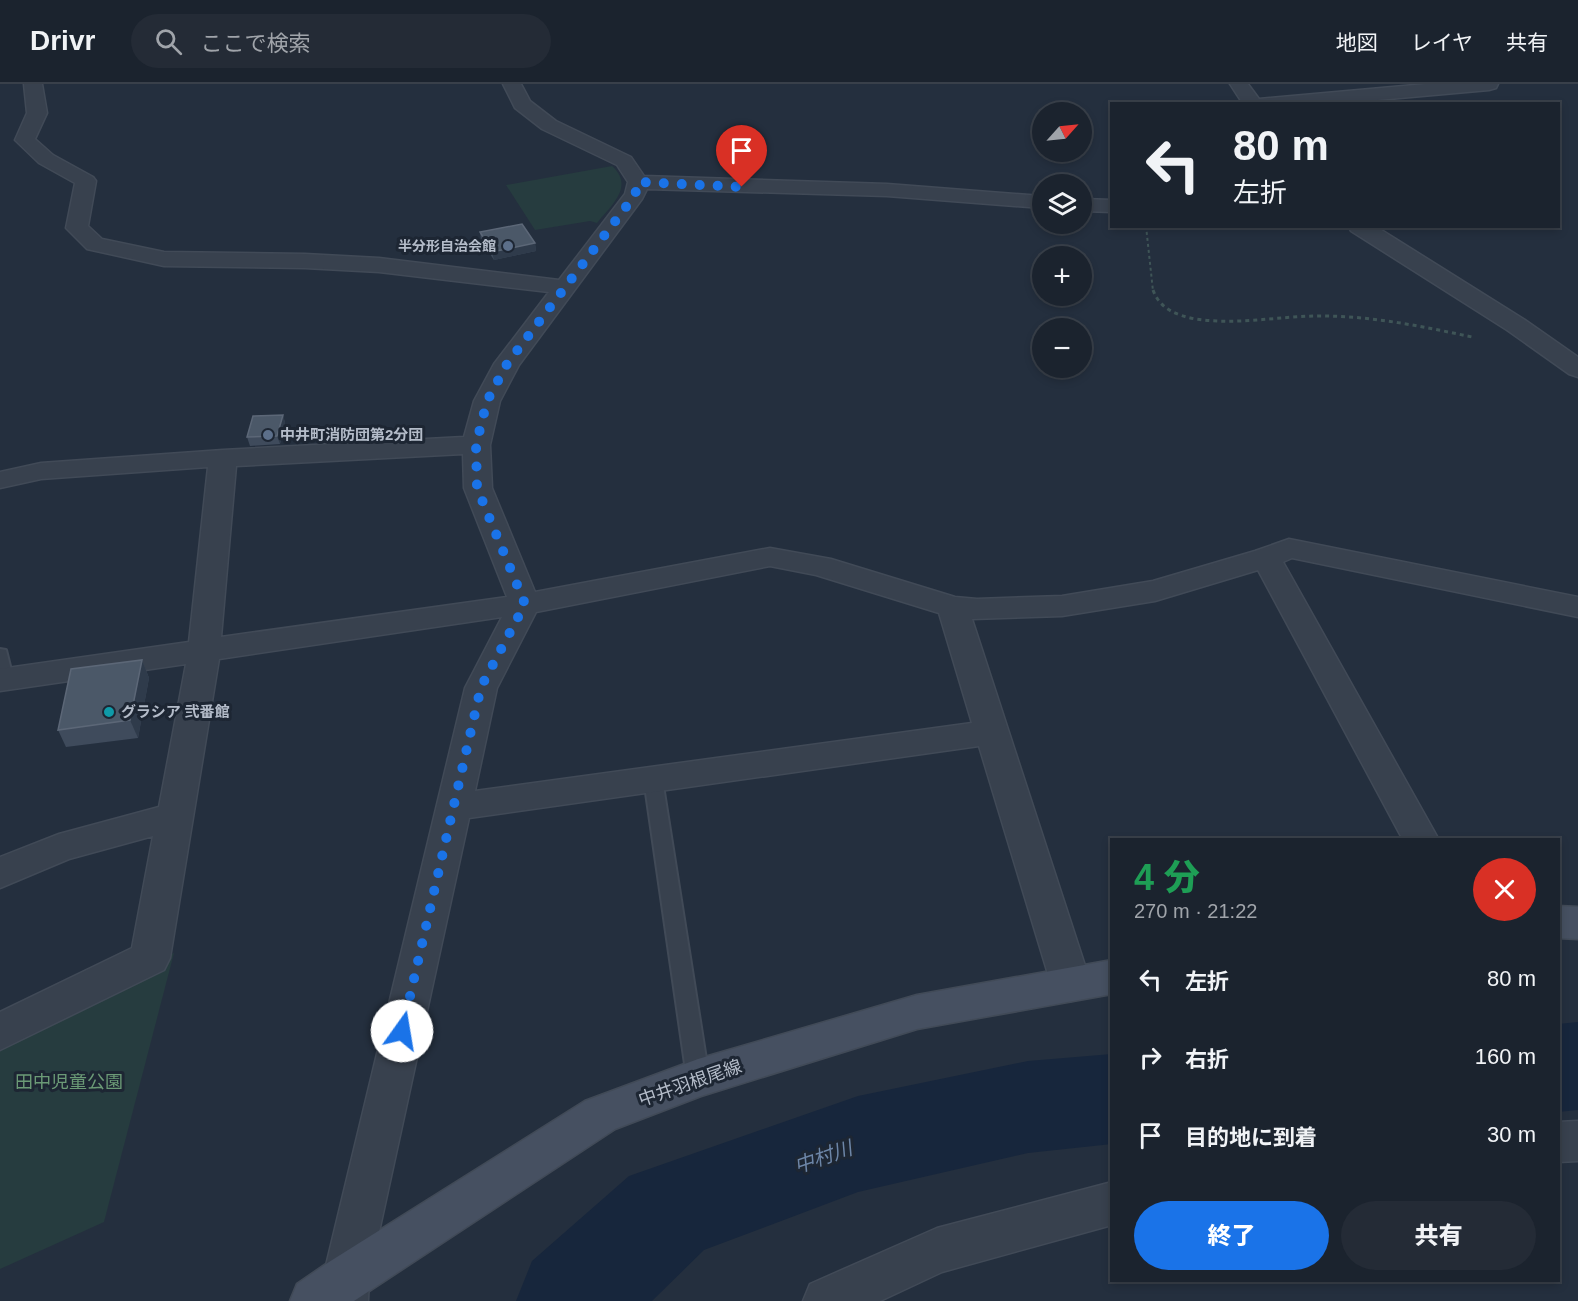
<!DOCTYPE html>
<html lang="ja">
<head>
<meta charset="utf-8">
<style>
	:root { --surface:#1b232e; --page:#242b36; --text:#f1f3f6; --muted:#a0a4aa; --line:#39404a; --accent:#1a73e8 }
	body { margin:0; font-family:Arial,"Noto Sans JP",sans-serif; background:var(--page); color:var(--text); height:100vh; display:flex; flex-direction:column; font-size:22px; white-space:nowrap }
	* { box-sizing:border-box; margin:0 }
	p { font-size:20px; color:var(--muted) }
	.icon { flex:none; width:33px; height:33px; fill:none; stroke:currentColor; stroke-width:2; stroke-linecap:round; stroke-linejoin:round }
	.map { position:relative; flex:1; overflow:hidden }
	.sheet { position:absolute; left:1110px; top:754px; width:450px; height:444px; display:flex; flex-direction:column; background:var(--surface); border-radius:0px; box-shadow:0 3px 9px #0003,0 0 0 2px var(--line) }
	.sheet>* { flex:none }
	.guide { position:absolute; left:1110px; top:18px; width:450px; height:126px; border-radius:0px; box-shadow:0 3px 9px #0003,0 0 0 2px var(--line); background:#1b232e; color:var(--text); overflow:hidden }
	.needle { width:39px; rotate:63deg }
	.controls { position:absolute; left:1032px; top:18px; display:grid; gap:12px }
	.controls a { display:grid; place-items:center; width:60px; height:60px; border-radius:50%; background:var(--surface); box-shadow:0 3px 9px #0003,0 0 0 2px var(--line); font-size:30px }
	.pin { position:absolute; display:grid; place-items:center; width:51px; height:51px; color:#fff; margin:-62px -26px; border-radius:50% 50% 50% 0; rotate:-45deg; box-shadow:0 0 6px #0007 }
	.pin .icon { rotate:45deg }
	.me { position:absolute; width:66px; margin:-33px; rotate:13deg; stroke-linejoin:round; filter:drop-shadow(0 0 4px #0008) }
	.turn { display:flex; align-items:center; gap:21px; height:126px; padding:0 24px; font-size:27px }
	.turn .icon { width:78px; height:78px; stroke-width:2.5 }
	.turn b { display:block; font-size:42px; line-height:51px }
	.round { display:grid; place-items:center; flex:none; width:63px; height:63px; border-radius:32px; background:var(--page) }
	.summary { display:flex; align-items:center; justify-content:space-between; height:102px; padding:0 24px }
	h1 { font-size:36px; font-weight:800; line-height:45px; color:#1e9e55 }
	.action { display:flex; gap:12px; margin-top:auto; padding:12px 24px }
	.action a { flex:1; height:69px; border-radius:36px; background:var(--accent); color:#fff; font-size:24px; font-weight:800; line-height:69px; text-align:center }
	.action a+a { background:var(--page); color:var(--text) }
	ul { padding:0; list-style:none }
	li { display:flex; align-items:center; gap:18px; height:78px; padding:0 24px }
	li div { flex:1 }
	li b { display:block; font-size:22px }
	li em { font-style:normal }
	header { display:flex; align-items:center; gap:36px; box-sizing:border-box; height:84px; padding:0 30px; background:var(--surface); border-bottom:2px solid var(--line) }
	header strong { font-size:28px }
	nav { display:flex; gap:33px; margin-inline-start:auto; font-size:21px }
	.search { width:420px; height:54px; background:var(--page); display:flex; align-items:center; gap:15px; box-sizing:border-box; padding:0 21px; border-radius:33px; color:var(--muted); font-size:22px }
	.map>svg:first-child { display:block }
	.green { fill:#263c3f }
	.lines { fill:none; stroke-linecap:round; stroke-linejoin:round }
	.river { fill:#17263c; fill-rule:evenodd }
	.service-casing { stroke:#414a57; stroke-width:4 }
	.minor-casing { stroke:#414a57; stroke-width:3 }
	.secondary-casing { stroke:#414a57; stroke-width:3 }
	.path-far1 { stroke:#3f5557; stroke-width:2; stroke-dasharray:3 3; stroke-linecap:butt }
	.path { stroke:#3f5557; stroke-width:3; stroke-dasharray:4 4; stroke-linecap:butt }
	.service { fill:#38414e; fill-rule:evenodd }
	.minor { fill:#38414e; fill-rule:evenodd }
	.secondary { fill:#465061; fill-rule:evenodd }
	.wall { fill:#3f4b5c }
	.shaded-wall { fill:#2f3b4b }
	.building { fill:#4b5868; stroke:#5c6777; stroke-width:1.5 }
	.route { stroke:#1a73e8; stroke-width:10; stroke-dasharray:0 18 }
	.service-dot { fill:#5c6f8a; stroke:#1d2633; stroke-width:2 }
	.culture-dot { fill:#0f9aa8; stroke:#1d2633; stroke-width:2 }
	.labels { text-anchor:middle; stroke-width:6; stroke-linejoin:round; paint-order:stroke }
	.far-poi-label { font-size:14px; font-weight:bold; fill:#b4bcc9; stroke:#1d2633; text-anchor:end }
	.poi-label { font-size:15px; font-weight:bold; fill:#b4bcc9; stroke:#1d2633; text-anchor:start }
	.near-park-label { font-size:18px; fill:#6b9a76; stroke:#1d2633 }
	.near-street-label { font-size:18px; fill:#b4bcc9; stroke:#1d2633 }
	.near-water-label { font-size:20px; font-style:italic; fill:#6d86a8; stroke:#1d2633 }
</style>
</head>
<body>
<header>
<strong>Drivr</strong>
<div class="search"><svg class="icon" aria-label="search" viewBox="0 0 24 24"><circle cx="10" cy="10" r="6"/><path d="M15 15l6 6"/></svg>ここで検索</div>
<nav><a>地図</a><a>レイヤ</a><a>共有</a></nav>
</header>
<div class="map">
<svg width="1578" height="1217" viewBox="0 0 1578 1217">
	<rect width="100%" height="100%" fill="#242f3e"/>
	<g class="green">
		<path d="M612,82C635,102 611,122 597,139L590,137L535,146L506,101Z"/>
		<path d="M174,869L104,1138L0,1185V954Z"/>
	</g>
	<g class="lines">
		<g class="river">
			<path d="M1578,938V1026L1558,1028V940Z"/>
			<path d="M1112,970V1060L1028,1069L858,1108L704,1166L652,1217H516L532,1177L629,1092L858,1012L1028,977Z"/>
		</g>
		<defs>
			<g id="service">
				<path d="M0,565L6,566L13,594L11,598H0Z"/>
				<path d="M653,689L659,690L662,695L709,994L705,1001L698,1003L691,1001L687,994L644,695L647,690Z"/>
			</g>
			<g id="minor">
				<path d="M24,0H42L47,29L35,55L53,71L93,93L96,97L88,142L102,155L164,168L305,170L379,174L559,196L625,110L628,98L617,81L542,45L515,24L503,0H521L530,17L556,37L631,73L644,92L887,100L1042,112V124L887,112L647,105L642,115L519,281L500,317L490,361L492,404L535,508L770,464L831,475L955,513L977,515L1062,512L1153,497L1255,467L1289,455L1578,513V533L1292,474L1283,478L1439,756H1403L1258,486L1155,517L1062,532L972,535L1091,900L1085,912L1071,917L1057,912L1051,900L979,662L469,734L369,1194L368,1217H320L323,1194L465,604L502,533L219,575L170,874L164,886L0,966V928L132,864L153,752L69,775L0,804V773L59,750L159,723L186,580L0,607V585L189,558L208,383L41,395L0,404V388L41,379L223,366L464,353L474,317L494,280L549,208L379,188L305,184L164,182L87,165L66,144L75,99L39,79L15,56L27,29ZM463,370L464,404L507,513L221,553L236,382ZM770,482L816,491L939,529L972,639L475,707L497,604L536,528Z"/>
				<path d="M1230,0H1248L1259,15L1426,0H1498L1496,4L1489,6L1333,20H1243Z"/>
				<path d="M1082,115L1112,116V128L1082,127Z"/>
				<path d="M1348,142H1375L1525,236L1578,273V293L1569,290L1507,246L1351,147Z"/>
				<path d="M1578,1037V1077L1558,1078V1038Z"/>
				<path d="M1112,1098V1141L942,1188L880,1217H803L810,1200L937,1144Z"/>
			</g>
			<g id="secondary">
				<path d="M1558,822L1578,823V855L1558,854Z"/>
				<path d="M1112,876V910L917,945L701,1012L615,1045L354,1217H290L297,1200L329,1178L585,1017L698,975L917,911Z"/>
			</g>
		</defs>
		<use href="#service" class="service-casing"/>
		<use href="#minor" class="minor-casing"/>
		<use href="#secondary" class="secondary-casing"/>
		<path class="path-far1" d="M1146,142L1153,207"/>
		<path class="path" d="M1153,206C1160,225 1176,231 1195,235C1234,241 1275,233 1314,232C1367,231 1421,242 1472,253"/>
		<use href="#service" class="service"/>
		<use href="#minor" class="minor"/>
		<use href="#secondary" class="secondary"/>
	</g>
	<g class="wall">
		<path d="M480,148L535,159L536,167L494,176L481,156Z"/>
		<path d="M283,331L285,339L280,360L250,362L247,353Z"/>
		<path d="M142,576L149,594L138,654L66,663L58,646Z"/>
	</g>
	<g class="shaded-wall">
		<path d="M535,159L536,167L494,176L492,168Z"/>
		<path d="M283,331L285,339L280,360L277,352Z"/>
		<path d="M142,576L149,594L138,654L130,636Z"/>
	</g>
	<g class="building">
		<path d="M522,140L535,159L492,168L480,148Z"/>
		<path d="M283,331L277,352L247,353L253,332Z"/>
		<path d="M142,576L130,636L58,646L71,585Z"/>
	</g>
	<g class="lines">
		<path class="route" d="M402,947L481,603L525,520L477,404L476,361L487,317L507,280L635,111L638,98L742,103"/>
	</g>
	<g class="service-dot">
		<circle cx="508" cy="162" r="6"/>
		<circle cx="268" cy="351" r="6"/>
	</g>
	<circle class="culture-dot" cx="109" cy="628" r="6"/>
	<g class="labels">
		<g class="far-poi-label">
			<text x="496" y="167">半分形自治会館</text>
		</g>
		<g class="poi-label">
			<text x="280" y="356">中井町消防団第2分団</text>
			<text x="121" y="633">グラシア 弐番館</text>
		</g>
		<g class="near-park-label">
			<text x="69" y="1004">田中児童公園</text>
		</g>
		<g class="near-street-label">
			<text transform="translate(690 999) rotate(-19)" y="6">中井羽根尾線</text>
		</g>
		<g class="near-water-label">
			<text transform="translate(823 1073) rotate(-19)" y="7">中村川</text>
		</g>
	</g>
</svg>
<div class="controls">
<a><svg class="needle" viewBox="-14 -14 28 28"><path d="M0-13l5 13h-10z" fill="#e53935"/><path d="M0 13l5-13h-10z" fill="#a0a4aa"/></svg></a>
<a><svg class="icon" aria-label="layers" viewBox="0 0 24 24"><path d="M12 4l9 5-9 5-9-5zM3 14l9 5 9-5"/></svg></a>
<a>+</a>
<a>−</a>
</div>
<div class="pin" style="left:742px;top:103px;background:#d93025"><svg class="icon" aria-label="arrive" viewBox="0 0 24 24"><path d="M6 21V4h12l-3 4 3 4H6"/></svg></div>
<svg class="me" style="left:402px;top:947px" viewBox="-20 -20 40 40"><circle r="19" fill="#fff"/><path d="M0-13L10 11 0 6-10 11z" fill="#1a73e8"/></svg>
<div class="guide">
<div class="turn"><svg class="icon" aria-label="left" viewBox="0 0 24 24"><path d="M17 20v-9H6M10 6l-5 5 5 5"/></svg><div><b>80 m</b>左折</div></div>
</div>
<section class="sheet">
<div class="summary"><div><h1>4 分</h1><p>270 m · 21:22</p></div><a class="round" style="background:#d93025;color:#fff"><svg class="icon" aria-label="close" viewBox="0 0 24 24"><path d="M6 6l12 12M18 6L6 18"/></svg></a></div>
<ul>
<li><svg class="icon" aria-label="left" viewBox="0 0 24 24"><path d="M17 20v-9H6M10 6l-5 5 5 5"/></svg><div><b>左折</b></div><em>80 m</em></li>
<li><svg class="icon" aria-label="right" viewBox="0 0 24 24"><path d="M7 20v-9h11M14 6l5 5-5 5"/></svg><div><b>右折</b></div><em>160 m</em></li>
<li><svg class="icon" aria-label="arrive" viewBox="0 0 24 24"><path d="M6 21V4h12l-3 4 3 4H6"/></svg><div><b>目的地に到着</b></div><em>30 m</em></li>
</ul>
<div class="action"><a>終了</a><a>共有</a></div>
</section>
</div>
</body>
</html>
